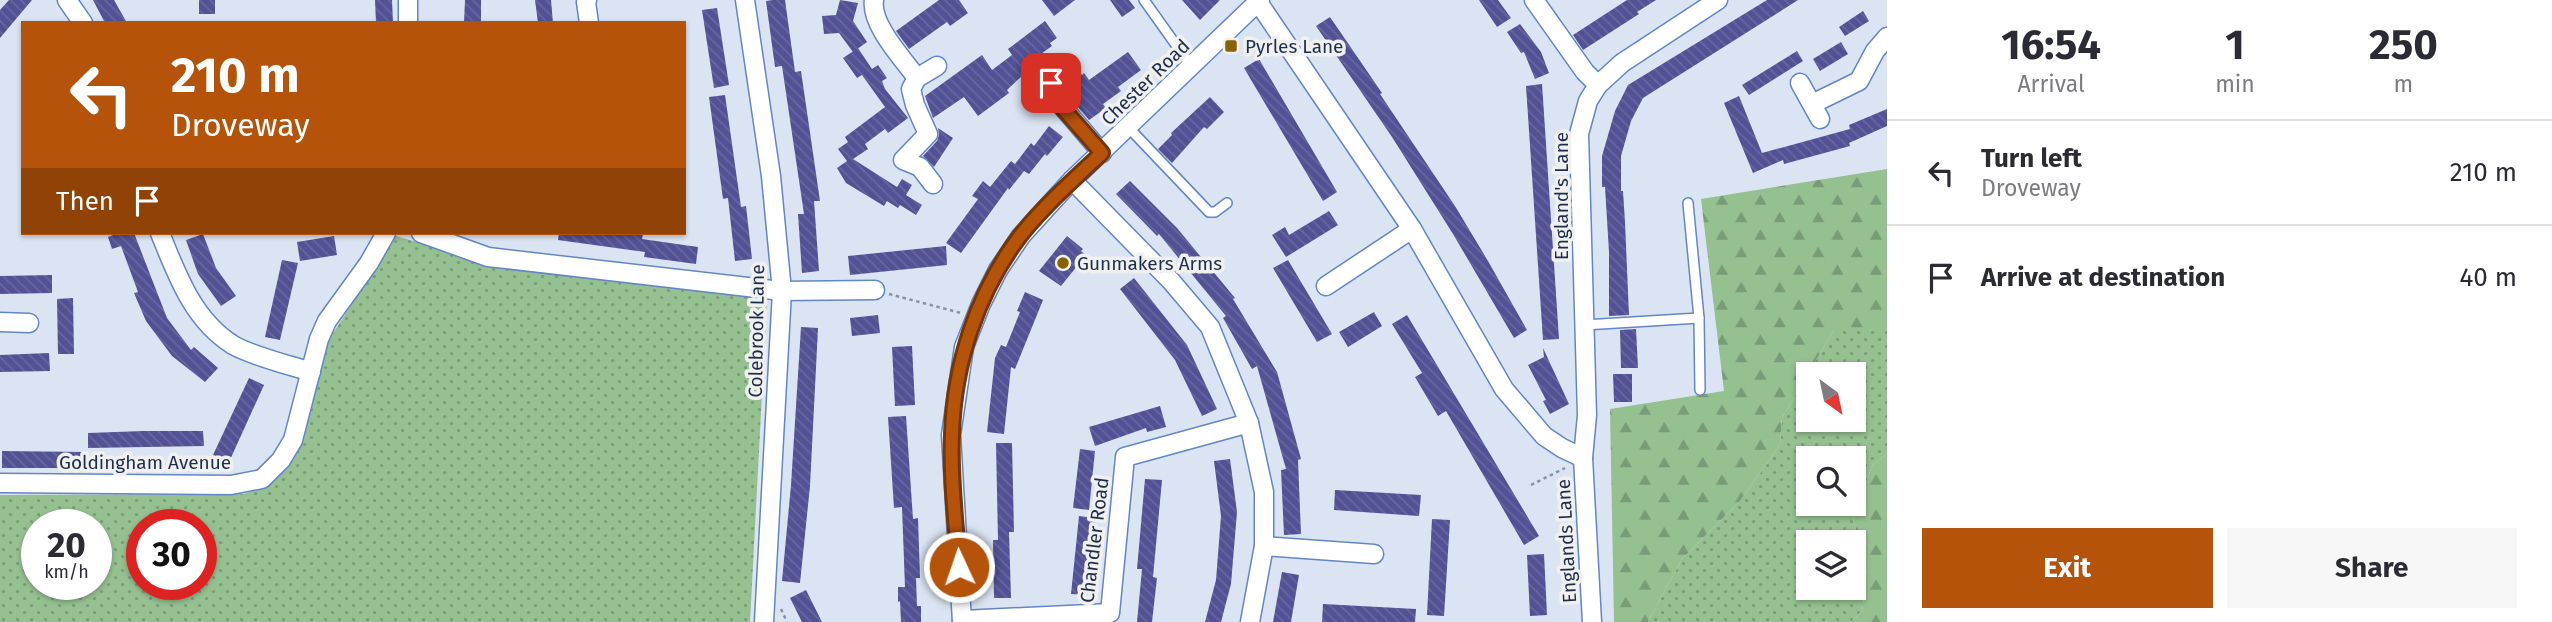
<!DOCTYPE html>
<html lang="en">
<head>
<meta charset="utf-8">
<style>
	:root { --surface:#fff; --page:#f7f7f7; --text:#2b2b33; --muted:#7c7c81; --line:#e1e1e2; --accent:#b45309 }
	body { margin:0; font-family:"Fira Sans",sans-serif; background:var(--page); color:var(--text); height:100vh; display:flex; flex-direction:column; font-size:26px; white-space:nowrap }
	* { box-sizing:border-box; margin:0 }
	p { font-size:23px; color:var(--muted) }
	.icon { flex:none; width:38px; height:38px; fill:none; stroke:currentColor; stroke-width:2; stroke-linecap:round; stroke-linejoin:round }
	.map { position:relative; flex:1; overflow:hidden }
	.side { display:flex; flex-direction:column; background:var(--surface); width:665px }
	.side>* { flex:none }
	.hud { position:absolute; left:21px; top:21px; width:665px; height:214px; border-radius:0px; box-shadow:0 2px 5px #0004; background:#b45309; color:#fff; overflow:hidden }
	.needle { width:46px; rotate:147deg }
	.fabs { position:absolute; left:1796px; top:362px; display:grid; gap:14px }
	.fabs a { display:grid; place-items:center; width:70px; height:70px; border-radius:0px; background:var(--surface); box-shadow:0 2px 5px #0004; font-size:35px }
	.speed { position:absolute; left:21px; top:509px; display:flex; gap:14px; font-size:35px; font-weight:700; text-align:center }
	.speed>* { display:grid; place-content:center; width:91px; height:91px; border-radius:50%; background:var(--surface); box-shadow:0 2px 5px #0004; line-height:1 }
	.speed small { font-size:18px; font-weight:400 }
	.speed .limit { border:10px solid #d22; background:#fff; color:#111 }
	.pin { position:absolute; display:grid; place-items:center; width:60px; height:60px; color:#fff; margin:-30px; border-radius:14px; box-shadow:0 4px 10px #0006 }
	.me { position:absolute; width:77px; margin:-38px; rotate:357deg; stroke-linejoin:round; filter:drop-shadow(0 0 5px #0008) }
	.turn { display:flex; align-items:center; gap:24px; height:147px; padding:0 35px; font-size:32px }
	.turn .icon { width:91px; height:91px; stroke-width:2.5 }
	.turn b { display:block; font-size:49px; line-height:60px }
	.then { display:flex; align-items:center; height:66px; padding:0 35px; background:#0003; gap:14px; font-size:26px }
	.eta { display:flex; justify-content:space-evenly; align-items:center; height:119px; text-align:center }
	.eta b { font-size:42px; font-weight:700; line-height:49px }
	.action { display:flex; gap:14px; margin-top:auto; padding:14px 35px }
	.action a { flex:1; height:80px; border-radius:0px; background:var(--accent); color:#fff; font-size:28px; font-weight:700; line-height:80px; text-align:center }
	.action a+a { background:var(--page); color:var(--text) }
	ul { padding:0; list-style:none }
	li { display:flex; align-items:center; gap:21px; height:105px; padding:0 35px; border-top:2px solid var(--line) }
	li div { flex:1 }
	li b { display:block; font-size:26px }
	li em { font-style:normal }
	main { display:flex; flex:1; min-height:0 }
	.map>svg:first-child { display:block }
	.green { fill:url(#green-dots); fill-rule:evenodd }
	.forest { fill:url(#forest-firs) }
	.building { fill:url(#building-back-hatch) }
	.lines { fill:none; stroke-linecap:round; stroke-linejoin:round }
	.lane-casing { stroke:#6386c8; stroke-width:12 }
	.street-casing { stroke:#6386c8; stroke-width:21 }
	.path { stroke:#8692a6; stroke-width:2.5; stroke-dasharray:3.5 3.5; stroke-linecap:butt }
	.lane { stroke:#fff; stroke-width:9 }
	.street { stroke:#fff; stroke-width:18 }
	.route-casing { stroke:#753606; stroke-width:18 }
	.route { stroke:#b45309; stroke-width:12 }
	.poi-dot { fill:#896301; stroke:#f0f0f0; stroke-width:2.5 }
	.labels { text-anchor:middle; stroke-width:7; stroke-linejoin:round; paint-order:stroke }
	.poi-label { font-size:19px; fill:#1e2d48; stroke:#f0f0f0; text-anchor:start }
	.street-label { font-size:19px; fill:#1e2d48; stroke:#f0f0f0 }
</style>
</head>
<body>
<main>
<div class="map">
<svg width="1887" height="622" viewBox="0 0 1887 622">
	<defs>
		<pattern id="green-dots" width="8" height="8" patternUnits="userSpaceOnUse" patternTransform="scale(1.75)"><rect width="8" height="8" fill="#95c090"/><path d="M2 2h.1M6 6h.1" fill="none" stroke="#799c78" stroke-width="1.8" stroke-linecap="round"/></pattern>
		<pattern id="forest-firs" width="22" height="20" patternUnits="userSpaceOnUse" patternTransform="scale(1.75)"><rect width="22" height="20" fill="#95c090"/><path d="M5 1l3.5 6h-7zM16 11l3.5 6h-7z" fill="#799c78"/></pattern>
		<pattern id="building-back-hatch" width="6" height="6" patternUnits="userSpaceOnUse" patternTransform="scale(1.75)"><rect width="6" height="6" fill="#525195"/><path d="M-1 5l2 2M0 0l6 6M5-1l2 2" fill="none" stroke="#67679f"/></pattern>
	</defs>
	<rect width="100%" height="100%" fill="#dbe4f2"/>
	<g class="green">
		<path d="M396,236L491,264L767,299L750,622H0V495L243,494L265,487L282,473L294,453L328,341ZM37,525H96V584H37ZM142,525H201V584H142Z"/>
		<path d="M1834,330H1887V453L1872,466L1853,519L1867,574L1862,611L1851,622H1648L1682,559L1740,501L1780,445L1782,418ZM1808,374H1853V420H1808ZM1808,458H1853V504H1808ZM1808,542H1853V588H1808Z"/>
	</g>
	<g class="forest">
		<path d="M1887,169V330H1834L1782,418L1780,445L1740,501L1682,559L1648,622H1614L1610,409L1724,391L1701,199Z"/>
		<path d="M1887,453V622H1851L1862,611L1867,574L1853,519L1872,466Z"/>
	</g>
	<g class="building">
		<path d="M9,0H32L0,38V10Z"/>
		<path d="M93,0H114L127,23H105Z"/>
		<rect x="199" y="0" width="16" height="14"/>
		<path d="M375,0H392L393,23H376Z"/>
		<path d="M465,0H481V23H464Z"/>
		<path d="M535,0H551L553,23H538Z"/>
		<path d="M773,0H785L795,72L801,71L820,201H814L819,271L802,273L798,214H804L782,66L775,67L766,1Z"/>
		<path d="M840,0L858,3L853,21L867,42L853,52L839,33L824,34L822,16L836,15Z"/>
		<path d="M939,0H959L968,13L950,26L947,22L909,49L896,31Z"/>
		<path d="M1042,0H1075L1054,16Z"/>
		<path d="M1110,0H1129L1135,8L1122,17Z"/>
		<path d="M1182,0H1220L1200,20Z"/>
		<path d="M1479,0H1498L1511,18L1497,27Z"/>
		<path d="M1627,0H1656L1637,12L1639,14L1583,50L1573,35Z"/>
		<path d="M1767,0H1798L1643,98L1631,121L1621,156V191H1623L1625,222L1629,315L1609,316V252L1605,187H1602V156L1615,111L1628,85Z"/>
		<path d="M717,8L729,85L714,88L702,10Z"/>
		<path d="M1863,11L1869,21L1845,36L1839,27Z"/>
		<path d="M1330,17L1382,93L1380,94L1455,206L1488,261L1527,330L1514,338L1453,234L1392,137L1316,26Z"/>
		<path d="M1045,21L1057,38L1050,43L1052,46L1021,68L1025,73L1007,90L1009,93L978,116L964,97L933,118L925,96L982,55L992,70L1012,55L1008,49Z"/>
		<path d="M1520,24L1541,52L1549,73L1535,79L1524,52L1521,53L1507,32Z"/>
		<path d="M1841,42L1848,54L1820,71L1813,59Z"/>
		<path d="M858,48L872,69L878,65L887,78L882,81L885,89L908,118L888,133L885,129L865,144L868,149L853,159L897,187L902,179L912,185L906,195L922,205L916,215L900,205L898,208L887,201L884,206L846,183L837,168L847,161L838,149L848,142L845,137L885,107L862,75L857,78L843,58Z"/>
		<path d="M1797,51L1803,61L1749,95L1742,85Z"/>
		<path d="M1128,52L1141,70L1118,87L1121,91L1103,104L1106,108L1089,120L1071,99L1066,87L1074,80V70L1077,68L1082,75L1084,73L1089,80Z"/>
		<path d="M1259,59L1337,192L1323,201L1244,68Z"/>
		<path d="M1542,84L1559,339L1543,340L1526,86Z"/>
		<path d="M725,95L741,207L746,206L752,259L735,261L728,198L723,199L709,97Z"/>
		<path d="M1739,96L1762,153L1850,129L1849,125L1887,109V126L1849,143L1850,146L1784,164L1783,160L1753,173L1724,103Z"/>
		<path d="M1210,97L1224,112L1207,129L1204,127L1172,163L1158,149L1172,135L1171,133Z"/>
		<path d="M1049,126L1063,137L1047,156L1045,154L1029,174L1024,171L1009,190L1008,188L961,253L946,243L978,199L972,196L983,181L990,187L1011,161L1015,164L1031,143L1034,146Z"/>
		<path d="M938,128L953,138L934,167L923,156L937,141L939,135Z"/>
		<path d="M1130,181L1177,228L1235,298L1233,299L1277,372L1301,459L1298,460L1301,534L1284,535L1281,470L1286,469L1257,366L1252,369L1223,318L1226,316L1159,234L1157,236L1116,194Z"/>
		<path d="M1329,211L1338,225L1286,257L1272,235L1285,227L1289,235Z"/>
		<path d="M118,233H134L167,318L191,350L194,347L218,368L205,382L172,356L146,321L134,293L138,292L121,246L112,249L108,237Z"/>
		<path d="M559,233L643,234L642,239L698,247L696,264L644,257L645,252L558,240Z"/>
		<path d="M203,234L216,268L236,296L221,306L198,274L186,240Z"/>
		<path d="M334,236L337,255L300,261L297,242Z"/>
		<path d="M1067,236L1083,249L1081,251L1086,255L1061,286L1039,271Z"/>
		<path d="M946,246L947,265L850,275L848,256Z"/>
		<path d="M282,260L298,263L280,340L265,337Z"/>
		<path d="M1288,260L1332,334L1317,342L1273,268Z"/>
		<path d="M52,275V293L0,294V276Z"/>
		<path d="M1134,278L1187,345L1217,409L1202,416L1175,360L1120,289Z"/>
		<path d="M1025,292L1043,300L1015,369L1011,367L1004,434L987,432L995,358L1001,345L1006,347L1020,312L1017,311Z"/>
		<path d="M73,298L74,354H58L57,299Z"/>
		<path d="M1374,312L1382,326L1348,347L1339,332Z"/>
		<path d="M878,315L880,333L852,336L850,318Z"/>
		<path d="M1407,315L1539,536L1524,545L1446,411L1438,416L1415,377L1422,373L1392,324Z"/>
		<path d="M801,327L818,328L810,486L800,583L782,581L791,485Z"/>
		<path d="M1636,329L1638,368H1621L1620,330Z"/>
		<path d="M912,346L915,405L895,406L892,347Z"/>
		<path d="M1543,348L1569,404L1550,414L1543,401L1546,400L1528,365L1544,357Z"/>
		<path d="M49,353L50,371L0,372V355Z"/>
		<path d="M1613,374H1632V402H1614Z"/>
		<path d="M249,378L264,385L229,462L213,455Z"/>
		<path d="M1160,406L1166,427L1147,432L1146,428L1095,446L1089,427Z"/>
		<path d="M906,416L913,519L918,518L920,578H916L917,606H921V622H901L900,601L898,602V587H905L902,507L894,508L888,417Z"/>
		<path d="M143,431H203L204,446L88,448V433Z"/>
		<path d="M996,443H1012L1014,532H1009L1011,598H994L993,540H998Z"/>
		<path d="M1080,449L1095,451L1089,510L1073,508Z"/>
		<path d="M2,451L84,452V468H2Z"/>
		<path d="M1230,459L1237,512L1231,584L1221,622H1205L1216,580L1221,516L1214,461Z"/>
		<path d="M1145,479L1162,480L1153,577L1157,578L1152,622H1137L1142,569H1137Z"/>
		<path d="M1335,490L1421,495L1419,516L1334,510Z"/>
		<path d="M1079,516L1095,518L1087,595L1071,594Z"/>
		<path d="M1432,519L1450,520L1444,616L1427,615Z"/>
		<path d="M1544,554L1547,615L1530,616L1527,555Z"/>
		<path d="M1282,572L1299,575L1291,622H1273Z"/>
		<path d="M806,590L822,622H802L790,598Z"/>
		<path d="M1323,604L1416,609L1415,622H1322Z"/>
	</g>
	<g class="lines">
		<defs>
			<g id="lane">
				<path d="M1144,0L1191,66"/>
				<path d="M1128,127L1209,212H1215L1227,203"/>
				<path d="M1688,203L1699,318L1700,390"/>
				<path d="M1584,325L1699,318"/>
			</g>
			<g id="street">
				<path d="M67,0L83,23"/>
				<path d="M587,0L586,2L589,23"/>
				<path d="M745,0L771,176L782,291L764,622"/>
				<path d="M874,0C870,24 903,59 917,78"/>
				<path d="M1534,0L1585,72L1598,85"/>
				<path d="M1258,2L1412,229L1504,389L1544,436L1562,448L1583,458"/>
				<path d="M408,23V0"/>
				<path d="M1064,75L1051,83L1061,105L1102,153"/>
				<path d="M1800,83L1820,119"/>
				<path d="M1032,93L1051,83"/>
				<path d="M1812,104L1859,81L1875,51L1887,37"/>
				<path d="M1072,180L1171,281L1210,327L1249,423L1264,492V546L1250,622"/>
				<path d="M933,184L920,167L903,160L928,134L915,105L911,89L917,78L937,66"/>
				<path d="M160,233C177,275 193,320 233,345C252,356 289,365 311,372"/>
				<path d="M421,233L488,257L782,291L875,290"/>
				<path d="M1326,286L1412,229"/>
				<path d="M0,322L29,323"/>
				<path d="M0,483L231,485L262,479L281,460L293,440L319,339L327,321L369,263L386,233"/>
				<path d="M1264,546L1374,554"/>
				<path d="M962,620L1110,613L1125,457L1249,423"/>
				<path d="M962,622L951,435L964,347L981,304L998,270L1021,236L1072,180L1260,0"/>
				<path d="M1592,622L1583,458L1587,415L1579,134L1588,101L1598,85L1622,63L1718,0"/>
			</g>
		</defs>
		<use href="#lane" class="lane-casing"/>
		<use href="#street" class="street-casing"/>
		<g class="path">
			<path d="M889,294L961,313"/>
			<path d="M1531,485L1565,468"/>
			<path d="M781,609L787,622"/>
		</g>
		<use href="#lane" class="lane"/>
		<use href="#street" class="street"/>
	</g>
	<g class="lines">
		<defs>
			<path id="route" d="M959,567C956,524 950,478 952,434C954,364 977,293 1020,236C1044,206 1074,179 1102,153L1060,105L1051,83"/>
		</defs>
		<use href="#route" class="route-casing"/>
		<use href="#route" class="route"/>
	</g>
	<g class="poi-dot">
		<rect x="1224" y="39" width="14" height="14" rx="3.5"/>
		<circle cx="1063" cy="263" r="7"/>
	</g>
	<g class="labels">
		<g class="poi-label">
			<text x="1245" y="53">Pyrles Lane</text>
			<text x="1077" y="270">Gunmakers Arms</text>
		</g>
		<g class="street-label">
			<text transform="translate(1145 82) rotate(-44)" y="7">Chester Road</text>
			<text transform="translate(1561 196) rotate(-90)" y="7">England's Lane</text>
			<text transform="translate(756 331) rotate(-89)" y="7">Colebrook Lane</text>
			<text x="145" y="469">Goldingham Avenue</text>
			<text transform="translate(1094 540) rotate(-83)" y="7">Chandler Road</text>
			<text transform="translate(1566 541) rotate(-93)" y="7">Englands Lane</text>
		</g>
	</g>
</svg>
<div class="fabs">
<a><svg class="needle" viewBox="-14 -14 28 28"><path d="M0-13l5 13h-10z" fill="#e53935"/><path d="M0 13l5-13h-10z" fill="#7c7c81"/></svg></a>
<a><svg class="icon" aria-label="search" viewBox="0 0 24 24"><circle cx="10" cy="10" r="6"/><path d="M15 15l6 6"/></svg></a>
<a><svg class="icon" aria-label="layers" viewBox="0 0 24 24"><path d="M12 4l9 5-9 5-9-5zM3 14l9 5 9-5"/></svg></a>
</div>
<div class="speed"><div>20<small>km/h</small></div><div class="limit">30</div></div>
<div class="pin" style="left:1051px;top:83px;background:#d93025"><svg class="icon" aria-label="arrive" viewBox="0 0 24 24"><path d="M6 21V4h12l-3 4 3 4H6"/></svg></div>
<svg class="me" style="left:959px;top:567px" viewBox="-20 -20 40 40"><circle r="17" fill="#b45309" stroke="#fff" stroke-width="3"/><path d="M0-11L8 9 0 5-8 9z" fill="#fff"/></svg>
<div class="hud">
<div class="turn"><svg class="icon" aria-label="left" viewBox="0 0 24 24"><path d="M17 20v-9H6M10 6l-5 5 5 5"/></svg><div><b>210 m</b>Droveway</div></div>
<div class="then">Then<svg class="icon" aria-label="arrive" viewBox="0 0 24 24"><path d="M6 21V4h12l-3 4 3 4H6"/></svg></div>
</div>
</div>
<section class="side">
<div class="eta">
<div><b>16:54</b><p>Arrival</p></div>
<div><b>1</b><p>min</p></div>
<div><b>250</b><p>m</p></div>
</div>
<ul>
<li><svg class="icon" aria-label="left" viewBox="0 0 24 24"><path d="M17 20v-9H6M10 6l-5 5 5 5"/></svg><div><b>Turn left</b><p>Droveway</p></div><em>210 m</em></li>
<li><svg class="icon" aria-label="arrive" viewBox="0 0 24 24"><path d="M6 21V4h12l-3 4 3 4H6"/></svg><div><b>Arrive at destination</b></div><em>40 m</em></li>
</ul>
<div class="action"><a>Exit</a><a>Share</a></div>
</section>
</main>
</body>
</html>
